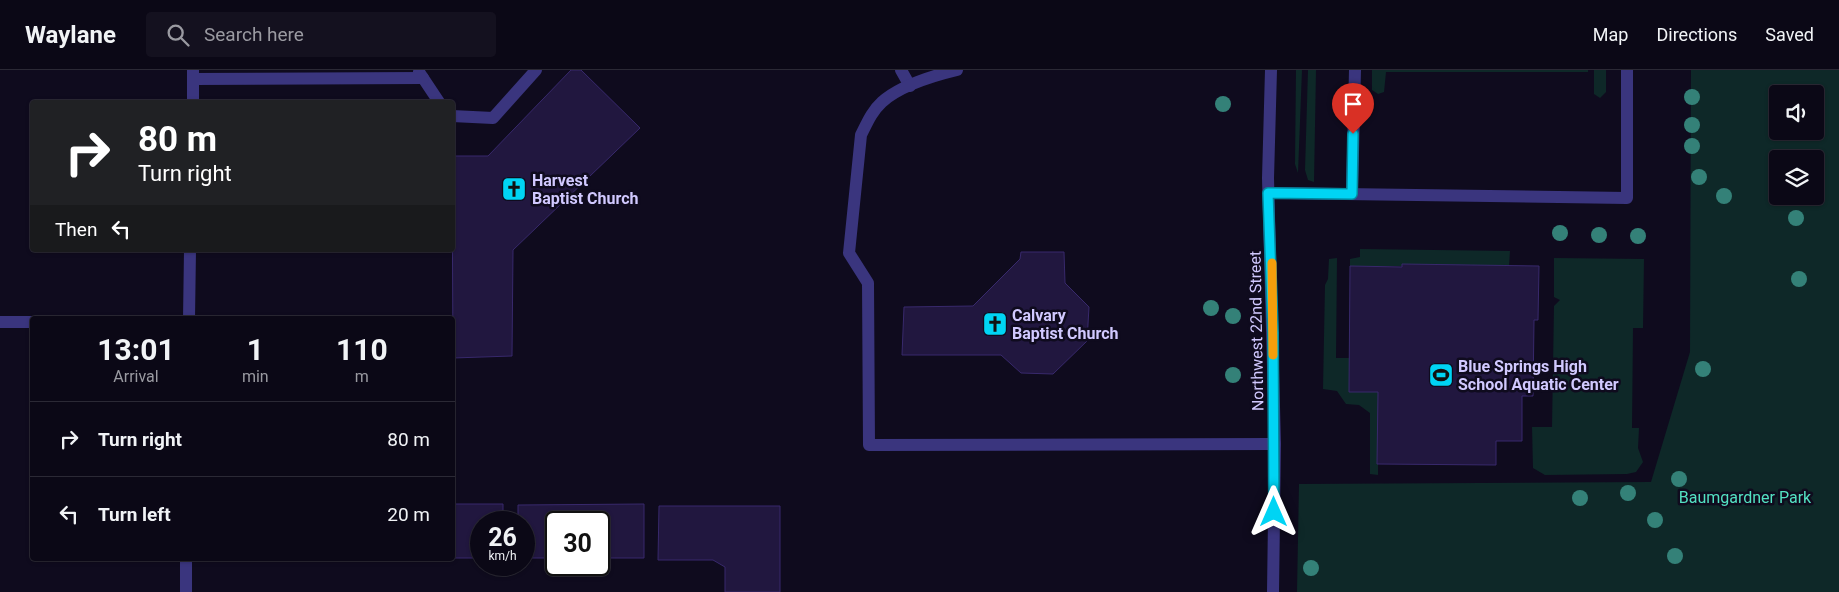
<!DOCTYPE html>
<html lang="en">
<head>
<meta charset="utf-8">
<style>
	:root { --surface:#0b0816; --page:#14111f; --text:#f1f3f6; --muted:#9a9aa1; --line:#2b2935 }
	body { margin:0; font-family:Roboto,sans-serif; background:var(--page); color:var(--text); height:100vh; display:flex; flex-direction:column; font-size:19px; white-space:nowrap }
	* { box-sizing:border-box; margin:0 }
	p { font-size:16px; color:var(--muted) }
	.icon { flex:none; width:28px; height:28px; fill:none; stroke:currentColor; stroke-width:2; stroke-linecap:round; stroke-linejoin:round }
	.map { position:relative; flex:1; overflow:hidden }
	.drawer { position:absolute; left:30px; top:246px; width:425px; height:245px; display:flex; flex-direction:column; background:var(--surface); border-radius:5px; box-shadow:0 1px 4px #0004,0 0 0 1px var(--line) }
	.drawer>* { flex:none }
	.banner { position:absolute; left:30px; top:30px; width:425px; height:152px; border-radius:5px; box-shadow:0 1px 4px #0004,0 0 0 1px var(--line); background:#202124; color:#fff; overflow:hidden }
	.fabs { position:absolute; left:1769px; top:15px; display:grid; gap:10px }
	.fabs a { display:grid; place-items:center; width:55px; height:55px; border-radius:5px; background:var(--surface); box-shadow:0 1px 4px #0004,0 0 0 1px var(--line); font-size:25px }
	.speed { position:absolute; left:470px; top:441px; display:flex; gap:10px; font-size:25px; font-weight:700; text-align:center }
	.speed>* { display:grid; place-content:center; width:65px; height:65px; border-radius:50%; background:var(--surface); box-shadow:0 1px 4px #0004,0 0 0 1px var(--line); line-height:1 }
	.speed small { font-size:12px; font-weight:400 }
	.speed .limit { border:2px solid #111; border-radius:8px; background:#fff; color:#111 }
	.pin { position:absolute; display:grid; place-items:center; width:42px; height:42px; color:#fff; margin:-51px -21px; border-radius:50% 50% 50% 0; rotate:-45deg; box-shadow:0 0 5px #0007 }
	.pin .icon { rotate:45deg }
	.me { position:absolute; width:55px; margin:-28px; rotate:0deg; stroke-linejoin:round; filter:drop-shadow(0 0 4px #0008) }
	.turn { display:flex; align-items:center; gap:18px; height:105px; padding:0 25px; font-size:22px }
	.turn .icon { width:65px; height:65px; stroke-width:2.5 }
	.turn b { display:block; font-size:35px; line-height:42px }
	.then { display:flex; align-items:center; height:48px; padding:0 25px; background:#0003; gap:10px; font-size:19px }
	.eta { display:flex; justify-content:space-evenly; align-items:center; height:85px; text-align:center }
	.eta b { font-size:30px; font-weight:700; line-height:35px }
	ul { padding:0; list-style:none }
	li { display:flex; align-items:center; gap:15px; height:75px; padding:0 25px; border-top:1px solid var(--line) }
	li div { flex:1 }
	li b { display:block; font-size:19px }
	li em { font-style:normal }
	header { display:flex; align-items:center; gap:30px; box-sizing:border-box; height:70px; padding:0 25px; background:var(--surface); border-bottom:1px solid var(--line) }
	header strong { font-size:24px }
	nav { display:flex; gap:28px; margin-inline-start:auto; font-size:18px }
	.search { width:350px; height:45px; background:var(--page); display:flex; align-items:center; gap:12px; box-sizing:border-box; padding:0 18px; border-radius:5px; color:var(--muted); font-size:19px }
	.map>svg:first-child { display:block }
	.green { fill:#0e2828; fill-rule:evenodd }
	.building { fill:#21173f; stroke:#38296c }
	.lines { fill:none; stroke-linecap:round; stroke-linejoin:round }
	.lane { stroke:#3a357e; stroke-width:12 }
	.street { stroke:#3a357e; stroke-width:12 }
	.tree { fill:#348178 }
	.route-casing { stroke:#008a9f; stroke-width:12 }
	.route { stroke:#00d4f4; stroke-width:9 }
	.slow { stroke:#f59e0b; stroke-width:9 }
	.labels { text-anchor:middle; stroke-width:5; stroke-linejoin:round; paint-order:stroke }
	.poi-label { font-size:16px; font-weight:bold; fill:#d1c9ff; stroke:#0f0b1e; text-anchor:start }
	.street-label { font-size:16px; fill:#d1c9ff; stroke:#0f0b1e }
	.park-label { font-size:16px; fill:#53e1c2; stroke:#0f0b1e }
</style>
</head>
<body>
<header>
<strong>Waylane</strong>
<div class="search"><svg class="icon" aria-label="search" viewBox="0 0 24 24"><circle cx="10" cy="10" r="6"/><path d="M15 15l6 6"/></svg>Search here</div>
<nav><a>Map</a><a>Directions</a><a>Saved</a></nav>
</header>
<div class="map">
<svg width="1839" height="522" viewBox="0 0 1839 522">
	<rect width="100%" height="100%" fill="#0f0b1e"/>
	<g class="green">
		<path d="M1296,0H1302L1298,103L1295,94Z"/>
		<path d="M1308,0H1316L1314,112L1308,110L1305,100Z"/>
		<path d="M1372,0H1588V2H1386L1384,22L1378,24L1372,20Z"/>
		<path d="M1594,0H1606V22L1600,28L1594,24Z"/>
		<path d="M1691,0H1839V522H1297L1299,414L1651,412L1690,282ZM1778,24H1815V61H1778ZM1778,89H1815V126H1778Z"/>
		<path d="M1360,179L1510,181L1509,196H1350V189L1360,187Z"/>
		<path d="M1337,188L1336,288H1349V322H1378V405L1370,404V343L1359,335L1346,334L1337,321L1323,319L1325,215L1328,209L1329,189Z"/>
		<path d="M1554,188L1644,189L1643,258H1633L1632,358H1639L1638,378L1643,392L1636,402L1627,404L1545,405L1533,398L1532,357H1552L1554,236L1560,230L1554,227Z"/>
	</g>
	<g class="building">
		<path d="M571,0H581L640,58L513,180L512,286L453,288L452,86H488Z"/>
		<path d="M1021,182H1064L1065,213L1089,237L1087,271L1053,304L1021,303L1001,285H902L904,237L973,236L1020,189Z"/>
		<path d="M1402,194L1539,196L1538,250H1534L1533,326H1522V371H1496V395L1377,394L1378,322H1349L1350,196L1402,197Z"/>
		<path d="M452,434H503V452H481V488H452Z"/>
		<path d="M644,434V488H599V452H556V488H524V452H518V435Z"/>
		<path d="M659,436H780V522H725V497L713,490H658Z"/>
	</g>
	<g class="lines">
		<g class="lane">
			<path d="M901,0L910,16"/>
			<path d="M957,0C932,6 901,15 882,32C872,41 867,53 861,65L849,183L868,213L869,375L1275,374"/>
			<path d="M419,2L439,32"/>
			<path d="M193,9L423,8"/>
			<path d="M452,46L493,48L536,0"/>
			<path d="M1269,123L1627,128V0"/>
			<path d="M1352,124L1355,0"/>
		</g>
		<g class="street">
			<path d="M1271,0L1268,108L1275,374L1273,522"/>
			<path d="M193,32V0"/>
			<path d="M189,249L190,180"/>
			<path d="M0,252H32"/>
			<path d="M186,522V489"/>
		</g>
	</g>
	<g class="tree">
		<circle cx="1692" cy="27" r="8"/>
		<circle cx="1223" cy="34" r="8"/>
		<circle cx="1692" cy="55" r="8"/>
		<circle cx="1692" cy="76" r="8"/>
		<circle cx="1699" cy="107" r="8"/>
		<circle cx="1724" cy="126" r="8"/>
		<circle cx="1796" cy="148" r="8"/>
		<circle cx="1560" cy="163" r="8"/>
		<circle cx="1599" cy="165" r="8"/>
		<circle cx="1638" cy="166" r="8"/>
		<circle cx="1799" cy="209" r="8"/>
		<circle cx="1211" cy="238" r="8"/>
		<circle cx="1233" cy="246" r="8"/>
		<circle cx="1703" cy="299" r="8"/>
		<circle cx="1233" cy="305" r="8"/>
		<circle cx="1679" cy="409" r="8"/>
		<circle cx="1628" cy="423" r="8"/>
		<circle cx="1580" cy="428" r="8"/>
		<circle cx="1655" cy="450" r="8"/>
		<circle cx="1675" cy="486" r="8"/>
		<circle cx="1311" cy="498" r="8"/>
	</g>
	<g class="lines">
		<defs>
			<path id="route" d="M1274,442L1273,263L1268,123L1352,124L1353,64"/>
		</defs>
		<use href="#route" class="route-casing"/>
		<use href="#route" class="route"/>
		<path class="slow" d="M1272,193L1273,285"/>
	</g>
	<defs>
		<symbol id="church-square" viewBox="-11 -11 22 22"><rect x="-9" y="-9" width="18" height="18" rx="4" fill="#00d4f4" stroke="#0f0b1e"/><path d="M-1.2-6h2.4v3.5h3.3v2.4h-3.3V6h-2.4V-.1h-3.3v-2.4h3.3Z" fill="#111"/></symbol>
		<symbol id="stadium-square" viewBox="-11 -11 22 22"><rect x="-9" y="-9" width="18" height="18" rx="4" fill="#00d4f4" stroke="#0f0b1e"/><path d="M0-5a6.5 5 0 1 0 0 10a6.5 5 0 1 0 0-10ZM-3.5-1.8h7v3.6h-7Z" fill="#111"/></symbol>
	</defs>
	<g fill-rule="evenodd">
		<use href="#church-square" x="500" y="105" width="28" height="28"/>
		<use href="#church-square" x="981" y="240" width="28" height="28"/>
		<use href="#stadium-square" x="1427" y="291" width="28" height="28"/>
	</g>
	<g class="labels">
		<g class="poi-label">
			<text x="532" y="116">Harvest<tspan x="532" dy="18">Baptist Church</tspan></text>
			<text x="1012" y="251">Calvary<tspan x="1012" dy="18">Baptist Church</tspan></text>
			<text x="1458" y="302">Blue Springs High<tspan x="1458" dy="18">School Aquatic Center</tspan></text>
		</g>
		<g class="street-label">
			<text transform="translate(1256 261) rotate(-91)" y="6">Northwest 22nd Street</text>
		</g>
		<g class="park-label">
			<text x="1745" y="433">Baumgardner Park</text>
		</g>
	</g>
</svg>
<div class="fabs">
<a><svg class="icon" aria-label="sound" viewBox="0 0 24 24"><path d="M4 9h4l5-4v14l-5-4H4zM17 9q2 3 0 6"/></svg></a>
<a><svg class="icon" aria-label="layers" viewBox="0 0 24 24"><path d="M12 4l9 5-9 5-9-5zM3 14l9 5 9-5"/></svg></a>
</div>
<div class="speed"><div>26<small>km/h</small></div><div class="limit">30</div></div>
<div class="pin" style="left:1353px;top:64px;background:#d93025"><svg class="icon" aria-label="arrive" viewBox="0 0 24 24"><path d="M6 21V4h12l-3 4 3 4H6"/></svg></div>
<svg class="me" style="left:1274px;top:442px" viewBox="-20 -20 40 40"><path d="M0-17L14 15 0 8-14 15z" fill="#00d4f4" stroke="#fff" stroke-width="4"/></svg>
<div class="banner">
<div class="turn"><svg class="icon" aria-label="right" viewBox="0 0 24 24"><path d="M7 20v-9h11M14 6l5 5-5 5"/></svg><div><b>80 m</b>Turn right</div></div>
<div class="then">Then<svg class="icon" aria-label="left" viewBox="0 0 24 24"><path d="M17 20v-9H6M10 6l-5 5 5 5"/></svg></div>
</div>
<section class="drawer">
<div class="eta">
<div><b>13:01</b><p>Arrival</p></div>
<div><b>1</b><p>min</p></div>
<div><b>110</b><p>m</p></div>
</div>
<ul>
<li><svg class="icon" aria-label="right" viewBox="0 0 24 24"><path d="M7 20v-9h11M14 6l5 5-5 5"/></svg><div><b>Turn right</b></div><em>80 m</em></li>
<li><svg class="icon" aria-label="left" viewBox="0 0 24 24"><path d="M17 20v-9H6M10 6l-5 5 5 5"/></svg><div><b>Turn left</b></div><em>20 m</em></li>
</ul>
</section>
</div>
</body>
</html>
